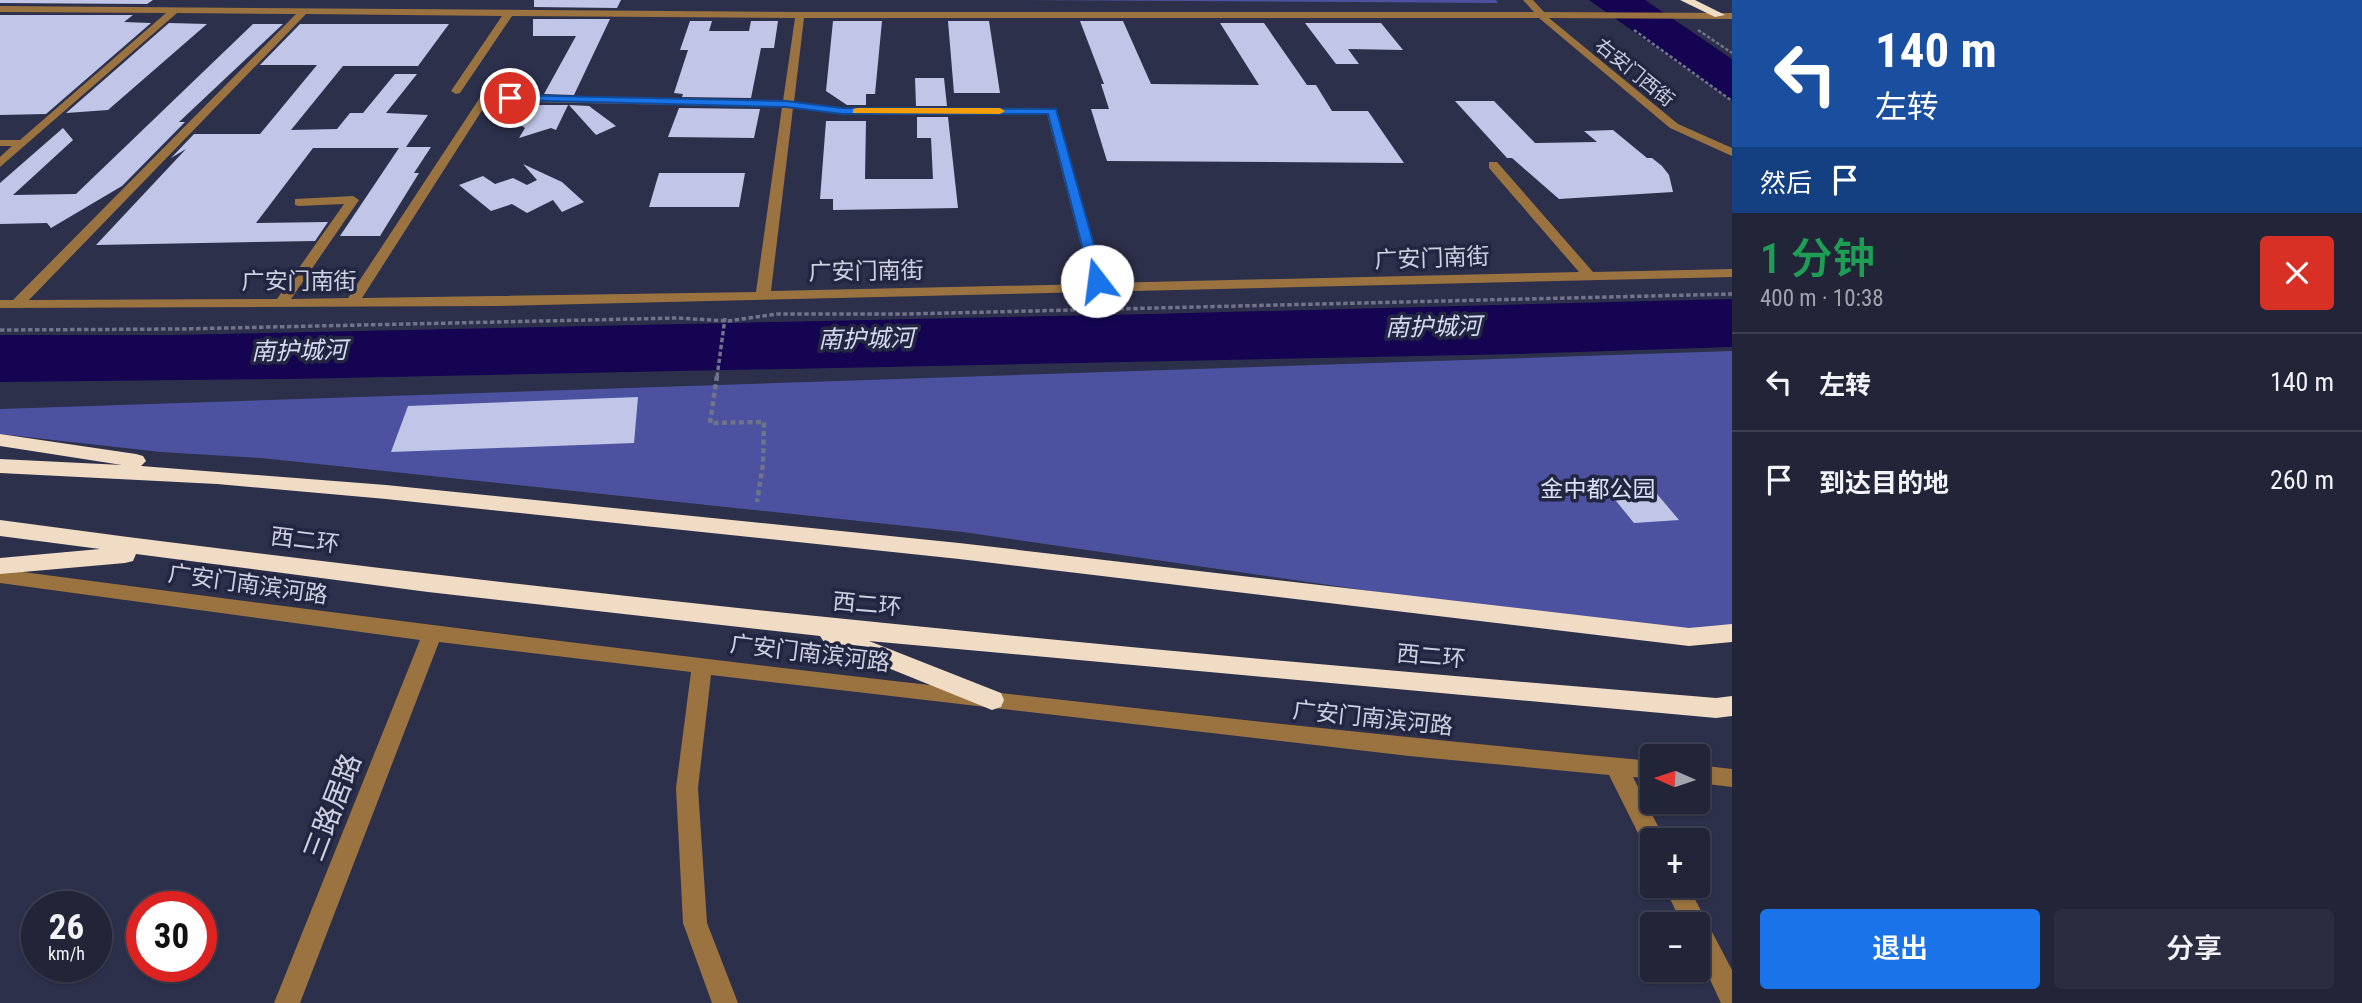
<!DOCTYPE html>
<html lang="zh">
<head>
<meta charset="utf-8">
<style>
  :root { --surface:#222438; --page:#2a2c40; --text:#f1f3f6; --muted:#a2a4ae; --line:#3f4153; --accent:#1a73e8 }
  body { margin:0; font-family:"Roboto Condensed","Noto Sans SC",sans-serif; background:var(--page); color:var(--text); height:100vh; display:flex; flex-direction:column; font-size:26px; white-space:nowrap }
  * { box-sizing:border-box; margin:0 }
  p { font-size:23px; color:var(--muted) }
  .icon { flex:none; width:38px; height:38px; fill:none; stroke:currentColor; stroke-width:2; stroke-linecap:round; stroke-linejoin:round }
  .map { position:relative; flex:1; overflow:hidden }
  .side { display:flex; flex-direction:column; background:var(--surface); width:630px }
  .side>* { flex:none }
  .guide { background:#1a4fa0; color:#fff; overflow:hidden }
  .needle { width:46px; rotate:273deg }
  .buttons { position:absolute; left:1640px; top:744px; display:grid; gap:14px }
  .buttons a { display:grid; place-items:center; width:70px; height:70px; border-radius:7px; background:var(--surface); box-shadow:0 2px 5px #0004,0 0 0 2px var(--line); font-size:35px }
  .speed { position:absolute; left:21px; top:891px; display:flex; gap:14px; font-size:35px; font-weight:700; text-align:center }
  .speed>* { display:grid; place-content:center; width:91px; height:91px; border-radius:50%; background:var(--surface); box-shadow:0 2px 5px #0004,0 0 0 2px var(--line); line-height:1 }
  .speed small { font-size:18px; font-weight:400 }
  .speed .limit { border:10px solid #d22; background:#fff; color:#111 }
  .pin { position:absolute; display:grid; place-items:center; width:60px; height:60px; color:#fff; margin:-30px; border:4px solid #fff; border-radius:50%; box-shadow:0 2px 7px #0007 }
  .me { position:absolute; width:77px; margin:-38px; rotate:345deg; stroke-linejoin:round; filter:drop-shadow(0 0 5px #0008) }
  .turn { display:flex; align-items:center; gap:24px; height:147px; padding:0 28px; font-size:32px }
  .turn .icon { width:91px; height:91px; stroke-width:2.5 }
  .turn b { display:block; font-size:49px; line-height:60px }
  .then { display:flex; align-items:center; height:66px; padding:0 28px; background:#0003; gap:14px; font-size:26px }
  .round { display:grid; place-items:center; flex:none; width:74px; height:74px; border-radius:7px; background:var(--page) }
  .overview { display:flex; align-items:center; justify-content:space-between; height:119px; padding:0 28px }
  h1 { font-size:42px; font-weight:600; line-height:52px; color:#1e9e55 }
  .primary-button { display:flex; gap:14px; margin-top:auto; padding:14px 28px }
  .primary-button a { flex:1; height:80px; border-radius:7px; background:var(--accent); color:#fff; font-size:28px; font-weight:600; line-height:80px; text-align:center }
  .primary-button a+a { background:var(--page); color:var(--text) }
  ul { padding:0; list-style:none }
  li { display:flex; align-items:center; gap:21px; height:98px; padding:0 28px; border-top:2px solid var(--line) }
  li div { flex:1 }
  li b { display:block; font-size:26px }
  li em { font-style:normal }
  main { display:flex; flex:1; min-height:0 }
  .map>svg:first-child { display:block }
  .green { fill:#4d52a0 }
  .water { fill:#140452 }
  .building { fill:#c1c6e8 }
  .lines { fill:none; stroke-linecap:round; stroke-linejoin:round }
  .path-far2 { stroke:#70738a; stroke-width:2.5; stroke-dasharray:3.5 2; stroke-linecap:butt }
  .path-far1 { stroke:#70738a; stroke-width:3.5; stroke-dasharray:4.5 2.5; stroke-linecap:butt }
  .path { stroke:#70738a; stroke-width:4.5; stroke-dasharray:5 3.5; stroke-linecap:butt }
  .minor { fill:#9a7340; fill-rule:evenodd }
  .highway { fill:#f0dcc5; fill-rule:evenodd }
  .route { fill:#1a73e8; stroke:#114b97; stroke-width:2 }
  .slow { fill:#f59e0b }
  .labels { text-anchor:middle; stroke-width:7; stroke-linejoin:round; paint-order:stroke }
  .far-street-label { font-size:19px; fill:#ced1e2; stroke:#232640 }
  .street-label { font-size:23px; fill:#ced1e2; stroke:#232640 }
  .park-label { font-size:23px; fill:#dde1f8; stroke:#232640 }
  .water-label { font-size:24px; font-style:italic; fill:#d7dbf2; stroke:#232640 }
  .near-street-label { font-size:28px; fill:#ced1e2; stroke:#232640 }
</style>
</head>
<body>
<main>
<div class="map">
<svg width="1732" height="1003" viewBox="0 0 1732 1003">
  <rect width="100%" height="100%" fill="#2d304b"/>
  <!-- green -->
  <path class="green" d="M1017 0H1496L1498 3Z
    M1732 351V633L1689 637 963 532 261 458 161 452 0 434V409Z"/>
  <!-- water -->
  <path class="water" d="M1589 0H1645L1732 59V101Z
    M1732 299V347L1519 354 290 379 0 382V335H170L1150 314Z"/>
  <!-- building -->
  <path class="building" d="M0 0H153L147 4 0 3Z
    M534 0H621L617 8 534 7Z
    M0 15H133L124 22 151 23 46 114 0 115Z
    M533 19H610L574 95 544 94 576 36H533Z
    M690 21H712L709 31H749L751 21H778L774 48H761L751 98 682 97 683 94 674 93 688 50H680Z
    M833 21H882L875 94H866V105H847L826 91Z
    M948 21H989L1000 93H954Z
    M1080 21H1123L1151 84 1259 85 1220 23H1264L1307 85H1316L1332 111H1368L1404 163 1107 161 1091 109H1109L1101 84H1104Z
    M169 23 207 24 108 110 66 113Z
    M1305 23H1381L1403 50 1348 49 1359 64H1336Z
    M253 24H283L179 122H185L122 186 51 228 47 223 0 224V183L63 128 73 140 13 195 76 194Z
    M300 24H449L418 66H343L291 130 337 129 350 113H363L395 74H417L386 113 428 115 406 147H431L414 173H419L380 236H340L399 148H313L256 223 328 222 315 241 96 245 186 149 171 158 194 134H260L317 65H260Z
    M915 78H944L947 106H916Z
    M1455 101H1494L1535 143 1597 142 1584 131 1613 130 1647 158H1652L1662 166 1669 175 1673 192 1559 199 1512 158H1507Z
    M524 105 534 112 538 105H568L556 130 551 128 519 138 525 128 502 112Z
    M569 105 589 106 616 126 596 135Z
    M679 108 760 109 754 138 668 137Z
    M917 117H948L958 208 833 210V199H820L826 121H866L865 179H933L931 138H917Z
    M523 164 562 182 584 202 562 212 553 200 527 213 512 204 491 211 459 185 483 176 495 184 513 178 527 185 537 180Z
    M659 173H745L739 207H649Z
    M638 397 634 443 391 452 408 406Z
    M1657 494 1679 520 1634 523 1612 496Z"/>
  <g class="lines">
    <!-- path-far2 -->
    <path class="path-far2" d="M1634 30 1732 101
      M1698 30 1732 53"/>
    <!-- path-far1 -->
    <path class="path-far1" d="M0 330 181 329 677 318 728 321 777 314H907L1732 294
      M717 377 725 318"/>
    <!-- path -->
    <path class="path" d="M717 376 710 423 764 422 763 464 757 502"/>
    <!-- minor -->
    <path class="minor" d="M1523 0H1533L1544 12 1732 13V19L1549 18 1678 124 1732 148V156L1670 128 1539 18H804L794 102 842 108 1056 109 1105 283 1579 272 1489 168V162H1497L1593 272 1732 269V277L494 306 0 308V300H13L296 14 177 13 0 167V157L12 146H0V140H20L166 13 0 12V6L800 12H1534ZM306 14 502 16 451 91 456 94 460 93 512 16 795 18 783 101 481 96 348 298 291 299 359 200 353 196 295 199V205L299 206 344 204 277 299 29 300ZM488 101 782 107 756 292 362 298ZM793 108 842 114H1047L1091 284 771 291Z
      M0 569C550 642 1100 709 1652 761V779L1633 777 1665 840H1652V850L1645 847 1609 775 1409 756 711 675 698 788 707 923 738 1003H712L683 923 676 788 691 672 439 642 300 1003H274L420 640 0 583Z
      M1698 765 1732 769V787L1698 783Z
      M1664 886H1688L1732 970V1003H1721L1698 954V924H1682Z"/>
    <!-- highway -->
    <path class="highway" d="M1680 0H1695L1725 15 1715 17Z
      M0 434 136 454 143 456 146 461 141 466 386 485 959 543 1689 628 1732 624V642L1689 646 959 559 386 499 217 484 0 473V459L122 465 0 446Z
      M0 520C570 597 1143 651 1716 698L1732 696V716L1716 718 869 641 1001 693 1004 700 1001 707 992 710 824 642 820 636 428 592 136 554 133 561 125 563 0 574V558L100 549 0 536Z"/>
  </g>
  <!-- route -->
  <path class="route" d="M510 95 786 101 842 108 1056 109 1104 281 1097 284 1091 281 1048 114H842L786 107 506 100V96Z"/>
  <!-- slow -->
  <path class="slow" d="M857 108H1000L1005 111 1000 114 853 113V109Z"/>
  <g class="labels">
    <!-- far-street labels -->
    <g class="far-street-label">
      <text transform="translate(1635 72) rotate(39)" y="7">右安门西街</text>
    </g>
    <!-- street labels -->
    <g class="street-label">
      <text transform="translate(1432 258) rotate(-2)" y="8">广安门南街</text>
      <text transform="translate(866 271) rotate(-1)" y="8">广安门南街</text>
      <text x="299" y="289">广安门南街</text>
      <text transform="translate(305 540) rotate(7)" y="8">西二环</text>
      <text transform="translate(248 584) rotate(8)" y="8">广安门南滨河路</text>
      <text transform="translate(867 604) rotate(5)" y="8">西二环</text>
      <text transform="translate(810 653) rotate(7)" y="8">广安门南滨河路</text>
      <text transform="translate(1431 656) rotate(5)" y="8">西二环</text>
      <text transform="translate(1373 718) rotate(6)" y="8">广安门南滨河路</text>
    </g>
    <!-- park labels -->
    <g class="park-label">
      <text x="1598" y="497">金中都公园</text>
    </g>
    <!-- water labels -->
    <g class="water-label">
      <text transform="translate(1433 327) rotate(-1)" y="8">南护城河</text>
      <text transform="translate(866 339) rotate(-1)" y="8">南护城河</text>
      <text transform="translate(299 351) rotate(-1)" y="8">南护城河</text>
    </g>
    <!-- near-street labels -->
    <g class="near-street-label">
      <text transform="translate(332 807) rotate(-69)" y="10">三路居路</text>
    </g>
  </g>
</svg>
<div class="buttons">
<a><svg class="needle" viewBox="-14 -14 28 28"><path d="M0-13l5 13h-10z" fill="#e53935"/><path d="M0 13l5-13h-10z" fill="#a2a4ae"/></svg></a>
<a>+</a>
<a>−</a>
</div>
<div class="speed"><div>26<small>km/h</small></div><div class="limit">30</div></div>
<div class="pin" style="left:510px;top:98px;background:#d93025"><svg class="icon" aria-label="arrive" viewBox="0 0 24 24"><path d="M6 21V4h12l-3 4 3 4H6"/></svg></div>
<svg class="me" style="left:1097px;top:281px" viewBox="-20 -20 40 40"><circle r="19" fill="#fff"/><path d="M0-13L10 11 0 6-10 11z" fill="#1a73e8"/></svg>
</div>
<section class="side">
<div class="guide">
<div class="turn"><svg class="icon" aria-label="left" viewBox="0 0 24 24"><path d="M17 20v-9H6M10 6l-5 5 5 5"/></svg><div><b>140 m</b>左转</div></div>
<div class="then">然后<svg class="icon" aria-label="arrive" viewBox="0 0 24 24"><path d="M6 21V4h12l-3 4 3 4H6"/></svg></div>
</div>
<div class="overview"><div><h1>1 分钟</h1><p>400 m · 10:38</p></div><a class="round" style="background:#d93025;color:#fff"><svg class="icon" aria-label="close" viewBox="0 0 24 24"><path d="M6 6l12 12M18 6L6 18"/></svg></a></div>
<ul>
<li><svg class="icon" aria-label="left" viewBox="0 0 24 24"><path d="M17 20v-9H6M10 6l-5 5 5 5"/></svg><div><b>左转</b></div><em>140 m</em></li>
<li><svg class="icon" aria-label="arrive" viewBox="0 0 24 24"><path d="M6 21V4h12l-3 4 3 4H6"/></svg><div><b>到达目的地</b></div><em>260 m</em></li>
</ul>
<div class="primary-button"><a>退出</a><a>分享</a></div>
</section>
</main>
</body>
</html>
